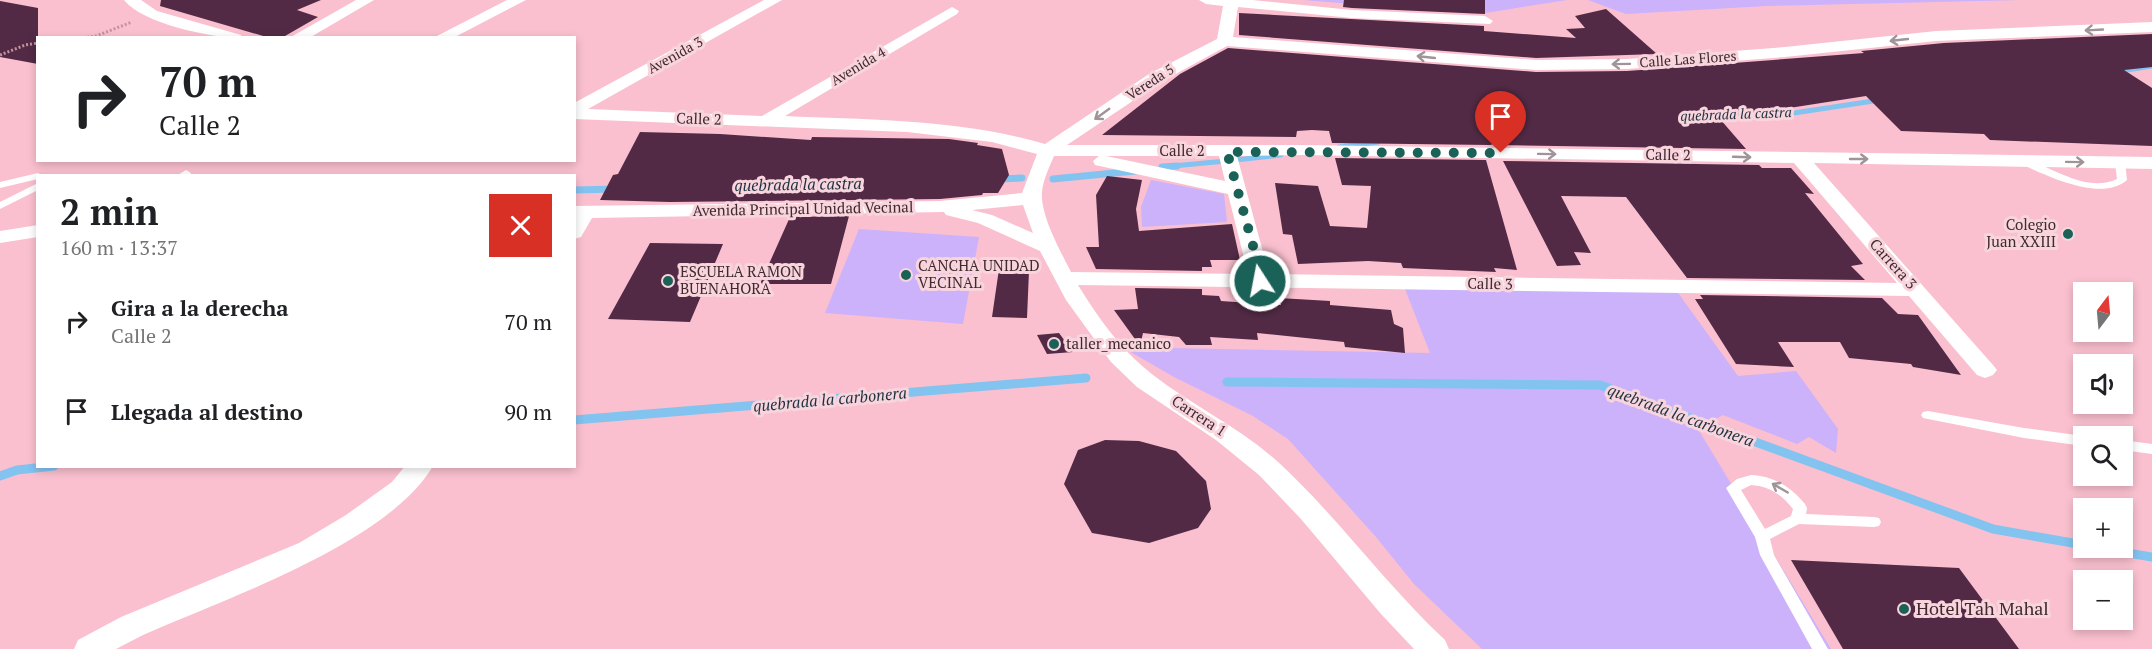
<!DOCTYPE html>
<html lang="es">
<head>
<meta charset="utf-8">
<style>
  :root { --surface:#fff; --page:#f2f2f2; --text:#202124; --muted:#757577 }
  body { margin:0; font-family:"PT Serif",serif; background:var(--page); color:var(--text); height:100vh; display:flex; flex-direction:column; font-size:22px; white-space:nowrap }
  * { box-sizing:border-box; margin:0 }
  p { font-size:20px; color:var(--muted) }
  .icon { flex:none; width:33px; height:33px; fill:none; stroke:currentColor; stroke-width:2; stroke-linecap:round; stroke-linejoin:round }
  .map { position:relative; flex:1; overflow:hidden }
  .panel { position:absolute; left:36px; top:174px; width:540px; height:294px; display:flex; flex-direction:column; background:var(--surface); border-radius:0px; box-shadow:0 3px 9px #0003 }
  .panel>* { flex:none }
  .top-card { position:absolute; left:36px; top:36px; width:540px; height:126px; border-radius:0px; box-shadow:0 3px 9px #0003; background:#fff; color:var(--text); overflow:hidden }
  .needle { width:39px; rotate:16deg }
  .tools { position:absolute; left:2073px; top:282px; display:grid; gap:12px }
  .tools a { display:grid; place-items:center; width:60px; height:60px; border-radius:0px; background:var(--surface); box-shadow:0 3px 9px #0003; font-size:30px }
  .pin { position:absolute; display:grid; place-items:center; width:51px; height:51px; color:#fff; margin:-62px -26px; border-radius:50% 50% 50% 0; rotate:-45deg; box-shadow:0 0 6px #0007 }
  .pin .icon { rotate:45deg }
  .me { position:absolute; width:66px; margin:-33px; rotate:349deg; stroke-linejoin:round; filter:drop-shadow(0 0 4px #0008) }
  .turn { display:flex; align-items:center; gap:21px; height:126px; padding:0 24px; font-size:27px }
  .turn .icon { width:78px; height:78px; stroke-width:2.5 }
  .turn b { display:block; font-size:42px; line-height:51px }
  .round { display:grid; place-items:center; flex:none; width:63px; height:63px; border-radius:0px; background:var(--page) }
  .summary { display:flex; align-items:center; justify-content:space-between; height:102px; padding:0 24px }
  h1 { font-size:36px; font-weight:700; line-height:45px }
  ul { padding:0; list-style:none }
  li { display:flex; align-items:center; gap:18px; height:90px; padding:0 24px }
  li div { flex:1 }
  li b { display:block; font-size:22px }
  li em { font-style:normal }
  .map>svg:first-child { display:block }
  .green { fill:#ccb1fb }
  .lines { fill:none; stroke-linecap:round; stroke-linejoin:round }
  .stream-far2 { stroke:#83c3f0; stroke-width:5 }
  .stream-far1 { stroke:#83c3f0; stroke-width:7 }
  .stream { stroke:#83c3f0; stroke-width:9 }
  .building { fill:#522a45 }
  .path { stroke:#c2939f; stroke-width:3; stroke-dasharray:2 2; stroke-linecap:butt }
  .lane { fill:#fff; fill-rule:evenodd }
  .street { fill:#fff; fill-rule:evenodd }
  .oneway { stroke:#a09498 }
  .route { stroke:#1a6257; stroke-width:10; stroke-dasharray:0 18 }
  .poi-dot { fill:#1a6257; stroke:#f8d4dd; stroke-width:2 }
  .labels { text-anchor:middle; stroke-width:6; stroke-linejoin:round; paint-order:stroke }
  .far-street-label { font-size:14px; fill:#402a30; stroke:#f8d4dd }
  .far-water-label { font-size:14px; font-style:italic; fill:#1c303e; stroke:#f8d4dd }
  .street-label { font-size:15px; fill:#402a30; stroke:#f8d4dd }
  .poi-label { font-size:15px; fill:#402a30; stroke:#f8d4dd; text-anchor:start }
  .water-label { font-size:16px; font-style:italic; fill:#1c303e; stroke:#f8d4dd }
  .near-poi-label { font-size:18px; fill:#402a30; stroke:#f8d4dd; text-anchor:start }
</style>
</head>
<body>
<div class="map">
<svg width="2152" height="649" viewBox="0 0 2152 649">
  <rect width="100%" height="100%" fill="#fac0cf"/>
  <!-- green -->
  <path class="green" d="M1303 0H1567L1479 14Z
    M1588 0H2022L1766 6 1626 14Z
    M1151 180 1224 194 1227 222 1142 227 1141 207Z
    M859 229 979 237 963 324 825 313Z
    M1405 289 1676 290 1738 376 1796 371 1838 429 1836 453 1809 437 1797 444 1723 415 1698 429 1831 649H1482L1414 584 1376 537 1288 439 1253 416 1174 377 1122 347 1430 353Z"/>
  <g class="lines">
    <!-- stream-far2 -->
    <path class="stream-far2" d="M2115 72 2152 66
      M1743 114 1794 113 1880 100
      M1339 147 1378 142
      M1236 160 1281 155
      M1162 167 1226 161"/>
    <!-- stream-far1 -->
    <path class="stream-far1" d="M1162 167 1177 166
      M997 179 1022 178
      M1053 179 1135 171
      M574 190 616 189
      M1071 379 1086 378"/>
    <!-- stream -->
    <path class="stream" d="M1227 382 1600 385 1993 529 2084 545
      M574 420 1086 378
      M0 476 17 470 54 466
      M2098 548 2152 557"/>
  </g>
  <!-- building -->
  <path class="building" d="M161 0H321L297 10 318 17 285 36 270 38 160 6Z
    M1344 0H1485V14L1352 8 1343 7Z
    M0 1 38 8V64L0 57Z
    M1606 9 1657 54 1536 58 1239 35V13L1484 26V31L1576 38 1566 29 1585 28 1575 16Z
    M2152 34V67L2124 70 2152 88V146L1990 140 1984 134 1901 131 1866 96 1720 119 1746 149 1495 145 1494 144 1490 145 1332 143 1329 131 1312 130 1297 131 1296 137 1102 135 1180 74 1228 48 1536 72 1627 71 1864 53 1861 51 1944 43Z
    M640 132 720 134 811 140 812 137 949 139 978 143 977 145 1002 149 1009 175 998 193H983L982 195 940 199 670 202 600 200 613 175 618 174Z
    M1335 158 1486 160 1517 270 1494 268 1496 272 1403 268 1401 263 1368 261 1298 264 1292 235 1283 234 1275 183 1318 186 1330 226 1367 228 1371 186 1342 185Z
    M1503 161 1759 165 1762 168H1791L1814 194 1805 193 1863 264 1851 266 1865 280 1687 278 1626 197 1561 196 1591 253 1574 252 1581 265 1557 266Z
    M1107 176 1142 180 1136 209 1139 231 1232 224 1240 260H1210L1212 267H1202V271L1096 269 1086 247H1099L1096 195Z
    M849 216 831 284H760L790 217Z
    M650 243 723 244 690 322 608 319Z
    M999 269 1029 271 1027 318 992 317Z
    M1135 288 1202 289V295L1219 296 1221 301 1281 305 1279 298 1330 301V305L1391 310 1394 324 1403 328 1405 353 1345 347 1344 342 1257 333 1258 340 1210 337 1212 345H1186L1179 337 1143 333 1140 346 1114 310 1138 309Z
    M1700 295 1882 298 1898 314 1918 315 1961 375 1913 367 1911 364 1849 358 1840 342H1778L1794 367 1736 364 1695 299H1703Z
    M1059 333 1073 352 1047 354 1037 335Z
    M1105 440 1139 441 1176 451 1206 481 1211 509 1198 528 1149 543 1092 533 1064 484 1078 450Z
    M1791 560 1959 568 2019 649H1843Z"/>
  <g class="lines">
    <!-- path -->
    <path class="path" d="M83 38 96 36 132 22
      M0 55 25 45 38 43"/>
    <!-- lane -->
    <path class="lane" d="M2022 158C2051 166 2086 194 2117 179L2115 162 2120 159 2125 162 2127 180C2101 203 2045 175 2019 163V159Z
      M186 170 191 173 190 175 176 176Z
      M38 173 43 176H38V179L0 188V182Z
      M38 183V190L0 209V202Z
      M1928 411 2024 428 2084 436V446L2024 438 1923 418 1921 415 1923 412Z
      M2122 440 2152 444V454L2122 450Z
      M1751 475C1774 476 1791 487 1805 504L1807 508 1806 514 1874 517 1879 518 1881 522 1879 526 1874 527 1799 524 1770 539 1774 555 1828 649H1812L1760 555 1755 537 1726 488 1737 479ZM1751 485C1769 486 1782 495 1793 509L1791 516 1765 529 1741 490Z"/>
    <!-- street -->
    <path class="street" d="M124 0H141L157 11 241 35 242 38C212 38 143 24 124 0Z
      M356 0H374L309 38H289Z
      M507 0H526L453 38H433Z
      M764 0H782L588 109 762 116 952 7 959 11 957 14 785 116C872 120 960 119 1045 144L1149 74 1217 39 1223 6 1206 4 1199 0H1252L1352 10 1485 16 1493 21 1490 24 1352 18 1238 7 1233 37 1536 60 1627 59 1785 47 1936 31 2152 22V32L1936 41 1785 57 1627 69 1536 70 1227 46 1161 82 1067 145H1302L2152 157V169L1814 163 1993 365 1997 370 1993 375 1985 378 1977 375 1909 296 1078 285C1098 318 1122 351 1153 375 1193 406 1239 427 1277 461 1337 516 1385 584 1445 640L1449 649H1414L1381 614 1301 519 1259 475 1216 440 1137 387 1111 362 1066 300 1040 251 978 223 946 215 944 212 592 218 581 237 574 239V206L940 201 1022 193 1037 154 992 142 907 132 574 119V103ZM1302 155 1794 163 1897 283 1269 274 1237 156ZM1054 156H1099L1093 161 1095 165 1228 194 1248 274 1071 272C1061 252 1040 215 1042 192 1043 180 1049 168 1054 156ZM1106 156H1219L1225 181ZM1023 205 1033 233 992 215 972 210Z
      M38 225V237L0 243V231Z
      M405 466H433C387 544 224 599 143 635L116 649H74L78 640 121 617 299 543 346 515 392 482Z"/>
  </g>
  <!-- one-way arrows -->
  <defs><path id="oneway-shaft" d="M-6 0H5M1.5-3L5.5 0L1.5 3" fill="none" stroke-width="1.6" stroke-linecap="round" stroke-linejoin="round" transform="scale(1.5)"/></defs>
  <g class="oneway">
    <use href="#oneway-shaft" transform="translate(2094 30) rotate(177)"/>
    <use href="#oneway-shaft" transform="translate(1899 40) rotate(174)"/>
    <use href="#oneway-shaft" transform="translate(1426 57) rotate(-174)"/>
    <use href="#oneway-shaft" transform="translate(1621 64) rotate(179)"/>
    <use href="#oneway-shaft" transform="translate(1102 114) rotate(144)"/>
    <use href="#oneway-shaft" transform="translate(1547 154) rotate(1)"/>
    <use href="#oneway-shaft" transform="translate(1742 157) rotate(2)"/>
    <use href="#oneway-shaft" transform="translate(1859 159)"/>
    <use href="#oneway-shaft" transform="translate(2075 162) rotate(1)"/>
    <use href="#oneway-shaft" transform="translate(1780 488) rotate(-150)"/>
  </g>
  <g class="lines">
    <!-- route -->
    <path class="route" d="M1260 281 1255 253 1227 152 1501 153"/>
  </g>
  <!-- markers -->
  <g class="poi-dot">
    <circle cx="2068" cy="234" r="6"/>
    <circle cx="906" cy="275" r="6"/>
    <circle cx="668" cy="281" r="6"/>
    <circle cx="1054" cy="344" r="6"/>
    <circle cx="1904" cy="609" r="6"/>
  </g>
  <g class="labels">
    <!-- far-street labels -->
    <g class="far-street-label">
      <text transform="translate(675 55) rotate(-29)" y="5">Avenida 3</text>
      <text transform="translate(1688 59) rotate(-4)" y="5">Calle Las Flores</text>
      <text transform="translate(858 66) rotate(-31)" y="5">Avenida 4</text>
      <text transform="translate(1150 82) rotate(-33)" y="5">Vereda 5</text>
    </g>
    <!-- far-water labels -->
    <g class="far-water-label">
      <text transform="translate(1736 114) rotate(-2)" y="5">quebrada la castra</text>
    </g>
    <!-- street labels -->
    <g class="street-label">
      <text transform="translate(699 119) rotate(2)" y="5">Calle 2</text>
      <text x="1182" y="156">Calle 2</text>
      <text transform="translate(1668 155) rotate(1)" y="5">Calle 2</text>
      <text transform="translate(803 209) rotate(-1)" y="5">Avenida Principal Unidad Vecinal</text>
      <text transform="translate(1893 264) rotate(48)" y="5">Carrera 3</text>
      <text transform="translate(1490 284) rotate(1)" y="5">Calle 3</text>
      <text transform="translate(1199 416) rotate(33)" y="5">Carrera 1</text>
    </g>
    <!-- poi labels -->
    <g class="poi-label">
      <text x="2056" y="230" text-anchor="end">Colegio<tspan x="2056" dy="17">Juan XXIII</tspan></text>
      <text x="918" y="271">CANCHA UNIDAD<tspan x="918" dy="17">VECINAL</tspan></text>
      <text x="680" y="277">ESCUELA RAMON<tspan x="680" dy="17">BUENAHORA</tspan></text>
      <text x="1066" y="349">taller_mecanico</text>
    </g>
    <!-- water labels -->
    <g class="water-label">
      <text transform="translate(798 184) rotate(-1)" y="6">quebrada la castra</text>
      <text transform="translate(830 399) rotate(-5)" y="6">quebrada la carbonera</text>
      <text transform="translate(1681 415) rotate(20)" y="6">quebrada la carbonera</text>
    </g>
    <!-- near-poi labels -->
    <g class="near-poi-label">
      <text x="1916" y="615">Hotel Tah Mahal</text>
    </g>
  </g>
</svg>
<div class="tools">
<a><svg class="needle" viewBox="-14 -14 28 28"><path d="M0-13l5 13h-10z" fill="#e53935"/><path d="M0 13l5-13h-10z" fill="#757577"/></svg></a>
<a><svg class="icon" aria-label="sound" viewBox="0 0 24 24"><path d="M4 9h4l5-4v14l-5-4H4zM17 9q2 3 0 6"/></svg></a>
<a><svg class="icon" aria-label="search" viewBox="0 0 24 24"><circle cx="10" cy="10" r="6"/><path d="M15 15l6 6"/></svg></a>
<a>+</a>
<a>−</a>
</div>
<div class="pin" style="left:1501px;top:153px;background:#d93025"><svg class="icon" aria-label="arrive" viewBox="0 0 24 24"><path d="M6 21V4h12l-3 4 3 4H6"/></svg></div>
<svg class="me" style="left:1260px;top:281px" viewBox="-20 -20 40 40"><circle r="17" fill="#1a6257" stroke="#fff" stroke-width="3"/><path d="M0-11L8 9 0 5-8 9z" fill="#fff"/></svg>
<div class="top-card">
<div class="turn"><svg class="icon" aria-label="right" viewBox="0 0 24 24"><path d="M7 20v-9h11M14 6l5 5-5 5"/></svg><div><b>70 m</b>Calle 2</div></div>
</div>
<section class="panel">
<div class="summary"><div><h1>2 min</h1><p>160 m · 13:37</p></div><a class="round" style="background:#d93025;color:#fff"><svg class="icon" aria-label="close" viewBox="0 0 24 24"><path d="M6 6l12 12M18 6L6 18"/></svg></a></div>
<ul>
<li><svg class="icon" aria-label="right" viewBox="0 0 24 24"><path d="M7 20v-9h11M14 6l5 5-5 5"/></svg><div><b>Gira a la derecha</b><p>Calle 2</p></div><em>70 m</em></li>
<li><svg class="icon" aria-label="arrive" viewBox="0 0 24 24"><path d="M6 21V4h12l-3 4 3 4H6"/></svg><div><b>Llegada al destino</b></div><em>90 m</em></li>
</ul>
</section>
</div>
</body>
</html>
